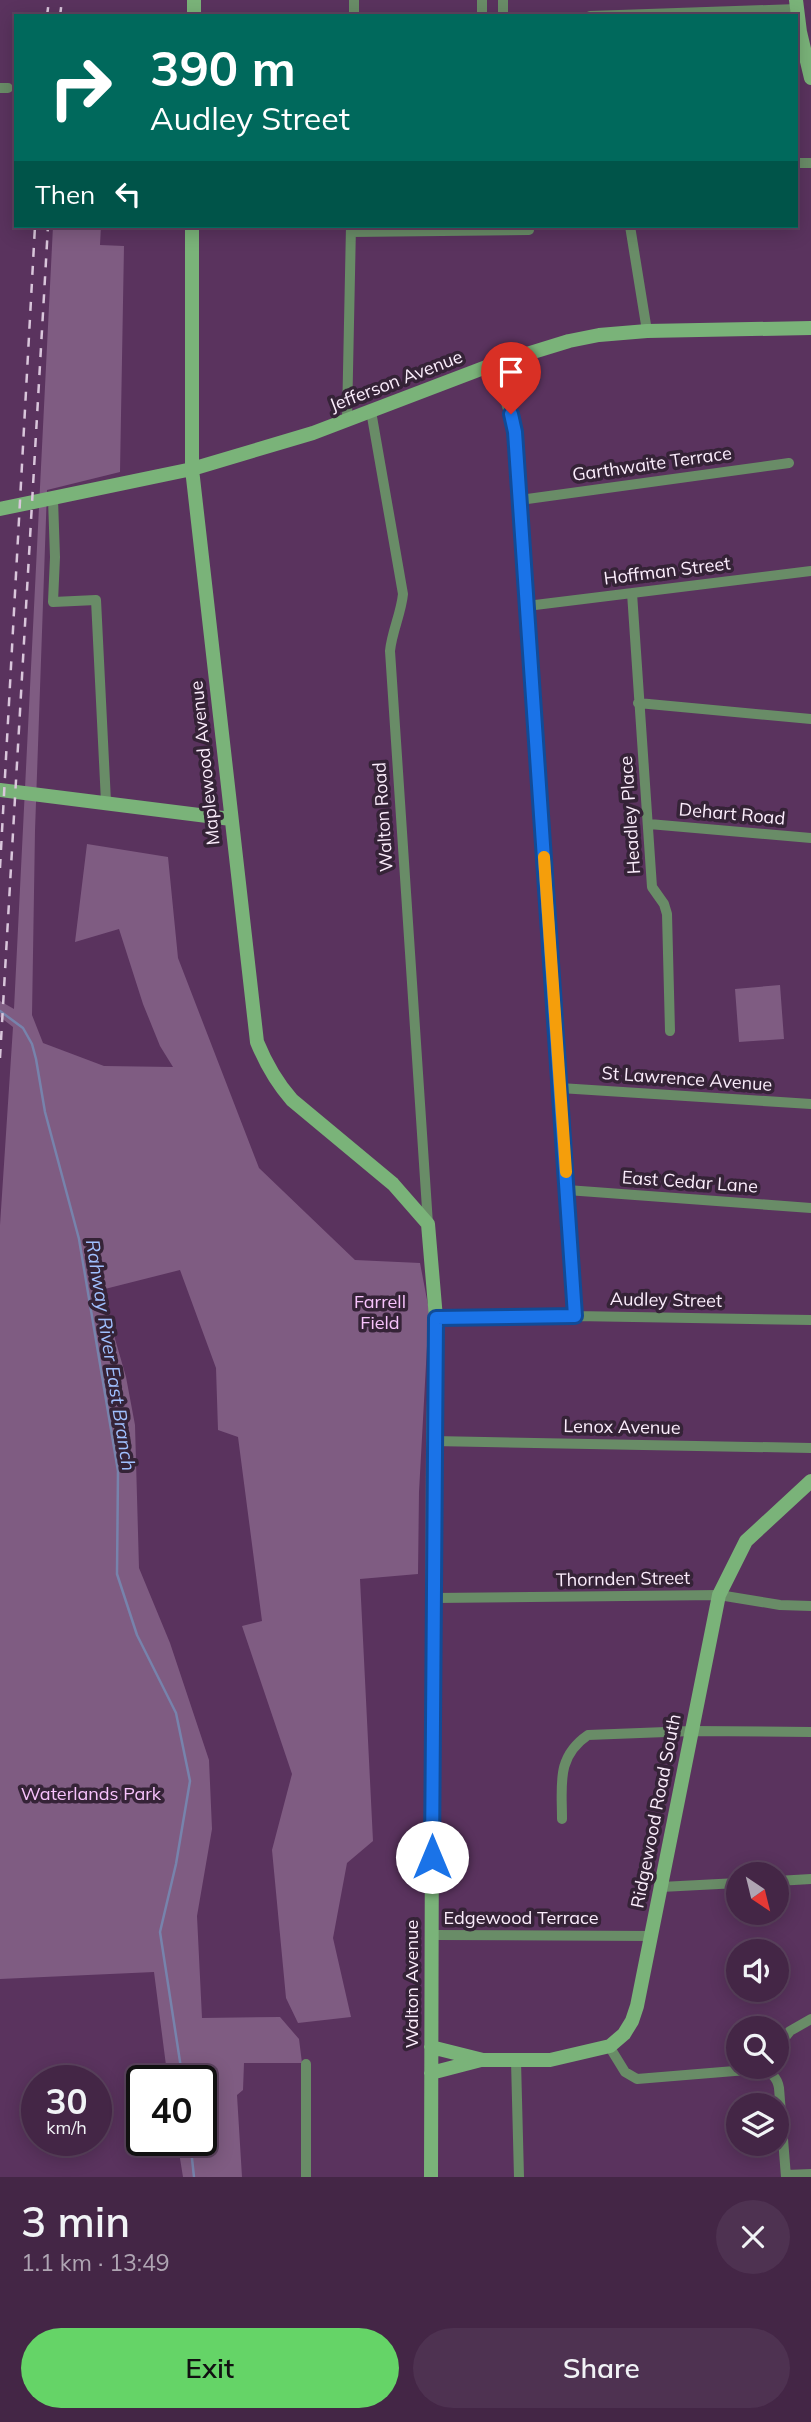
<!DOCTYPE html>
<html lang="en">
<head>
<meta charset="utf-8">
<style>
  :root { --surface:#442646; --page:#4e3251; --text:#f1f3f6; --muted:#afa5b3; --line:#5c435f; --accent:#65d467 }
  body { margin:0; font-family:Mulish,sans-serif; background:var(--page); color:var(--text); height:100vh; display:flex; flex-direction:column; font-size:26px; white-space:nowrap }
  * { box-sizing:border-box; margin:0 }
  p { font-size:23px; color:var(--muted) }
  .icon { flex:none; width:38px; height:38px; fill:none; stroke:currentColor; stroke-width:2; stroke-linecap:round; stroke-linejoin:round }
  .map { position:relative; height:2177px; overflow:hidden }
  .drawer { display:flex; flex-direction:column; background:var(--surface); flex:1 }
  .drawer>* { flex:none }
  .banner { position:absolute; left:14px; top:14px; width:784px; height:214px; border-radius:0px; box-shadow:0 4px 18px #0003,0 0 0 2px var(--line); background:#00695c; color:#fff; overflow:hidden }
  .needle { width:46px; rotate:145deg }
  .fabs { position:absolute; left:726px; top:1862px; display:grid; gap:14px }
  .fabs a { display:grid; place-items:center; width:63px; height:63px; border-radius:50%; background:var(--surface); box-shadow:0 4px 18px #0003,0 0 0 2px var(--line); font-size:35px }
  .speed { position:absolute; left:21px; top:2065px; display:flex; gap:14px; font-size:35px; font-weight:700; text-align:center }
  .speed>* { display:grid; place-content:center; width:91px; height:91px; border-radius:50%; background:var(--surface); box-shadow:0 4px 18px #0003,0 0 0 2px var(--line); line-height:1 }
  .speed small { font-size:18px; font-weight:400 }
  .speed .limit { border:4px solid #111; border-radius:10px; background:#fff; color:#111 }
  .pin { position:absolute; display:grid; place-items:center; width:60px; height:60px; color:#fff; margin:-72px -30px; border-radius:50% 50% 50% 0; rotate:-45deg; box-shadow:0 0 7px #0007 }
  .pin .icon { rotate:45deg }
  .me { position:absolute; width:77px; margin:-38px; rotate:0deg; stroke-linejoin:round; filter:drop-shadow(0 0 5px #0008) }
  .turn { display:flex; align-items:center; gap:24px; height:147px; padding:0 21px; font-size:32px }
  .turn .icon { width:91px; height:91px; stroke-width:2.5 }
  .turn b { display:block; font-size:49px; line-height:60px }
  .then { display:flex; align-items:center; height:66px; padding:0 21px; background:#0003; gap:14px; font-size:26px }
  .round { display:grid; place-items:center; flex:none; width:74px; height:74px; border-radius:37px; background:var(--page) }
  .summary { display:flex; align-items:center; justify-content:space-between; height:119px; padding:0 21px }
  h1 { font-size:42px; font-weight:600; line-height:52px }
  .cta { display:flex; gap:14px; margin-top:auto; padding:14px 21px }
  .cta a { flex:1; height:80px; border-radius:42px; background:var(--accent); color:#111; font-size:28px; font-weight:600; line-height:80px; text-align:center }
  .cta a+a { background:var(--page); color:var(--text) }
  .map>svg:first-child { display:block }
  .green { fill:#7f5c82 }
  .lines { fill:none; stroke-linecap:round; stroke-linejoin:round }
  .stream { stroke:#7783ac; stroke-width:2.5 }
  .street { stroke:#698c67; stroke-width:10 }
  .secondary { stroke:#7ab379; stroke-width:14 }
  .rail { stroke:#d9c6db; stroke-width:2.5; stroke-dasharray:9 9; stroke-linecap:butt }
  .route-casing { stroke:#114b97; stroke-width:18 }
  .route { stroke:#1a73e8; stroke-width:12 }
  .slow { stroke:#f59e0b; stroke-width:12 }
  .labels { text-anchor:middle; stroke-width:7; stroke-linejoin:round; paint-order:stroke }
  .street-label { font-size:18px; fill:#fbedfc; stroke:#352337 }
  .park-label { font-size:18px; fill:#f8c3fc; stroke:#352337 }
  .water-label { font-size:19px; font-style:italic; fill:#a0c0ff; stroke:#352337 }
</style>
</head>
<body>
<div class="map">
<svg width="811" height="2177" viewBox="0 0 811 2177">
  <rect width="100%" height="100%" fill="#5a335e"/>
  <!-- green -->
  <path class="green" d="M53 226H101L100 245 124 246 120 472 47 490 35 831 32 1015 43 1043 104 1066 173 1067 160 1046 143 1004 119 929 75 942 87 844 168 857 178 958 259 1168 355 1260 420 1263 429 1310 419 1492 418 1574 360 1579 373 1841 347 1863 333 1938 351 2017 298 2023 286 1998 272 1850 292 1774 242 1626 262 1621 238 1437 218 1430 216 1368 180 1270 93 1292 107 1311 126 1377 135 1425 139 1568 170 1643 209 1760 212 1829 197 1916 202 2018 280 2017 299 2039 302 2063H244L243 2090 237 2095 242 2177H183L177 2140H201V2081H168L154 1972 0 1979V1225L13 1027 0 1017V1001L14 1009Z
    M780 985 784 1039 739 1042 735 989Z"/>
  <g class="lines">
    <!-- stream -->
    <path class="stream" d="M0 1011 23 1028 32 1044 36 1059 45 1112 79 1239 118 1471 117 1574 137 1635 176 1713 190 1781 176 1864 160 1932 183 2081
      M190 2140 194 2177"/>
    <!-- street -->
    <path class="street" d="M482 0V16
      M503 0V16
      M354 16V0
      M590 16 797 9
      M0 88H8
      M796 163H811
      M630 226 647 331
      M351 232 529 230
      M494 364 515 432 575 1316
      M371 411 403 594C401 614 392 631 390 651L428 1224
      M347 420 351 226
      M53 499 55 557 53 602 96 600 106 802
      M520 500 789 463
      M632 593 652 887 664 904 667 914 670 1031
      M527 606 811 571
      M638 703 811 719
      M649 824 811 838
      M560 1088 811 1104
      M567 1190 811 1208
      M436 1318 575 1316 811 1320
      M433 1441 811 1448
      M434 1598 719 1595 780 1605 811 1606
      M562 1819C562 1784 556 1757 588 1735L692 1731 811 1732
      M777 1881 811 1879
      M661 1887 738 1883
      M432 1935 651 1936
      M609 2046 625 2072 637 2079 759 2069C770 2071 777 2076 779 2088L786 2177
      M777 2047 790 2031 811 2019
      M516 2061 519 2177
      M786 2175 811 2174
      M306 2177V2064"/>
    <!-- secondary -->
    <path class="secondary" d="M796 0 800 32 811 78
      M194 16V0
      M192 226V469L257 1042C266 1064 276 1082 292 1100L393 1184 428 1224 436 1318 433 1441 431 2177
      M0 509 192 469 313 433 494 364 569 341 599 335 647 331 811 328
      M0 790 231 819
      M431 2047 483 2060H550L610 2046 624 2034 632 2021 637 2006 719 1595 746 1541 811 1481
      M431 2073 481 2060"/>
    <!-- rail -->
    <path class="rail" d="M47 16 49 0
      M60 16 62 0
      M0 868 35 226
      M0 1058 48 226"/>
  </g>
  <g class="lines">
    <defs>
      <path id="route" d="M432 1857 436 1318 575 1316 515 432 511 414"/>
    </defs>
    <!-- route casing -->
    <use href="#route" class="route-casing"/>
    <!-- route -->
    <use href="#route" class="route"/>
    <!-- slow -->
    <path class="slow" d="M544 857 566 1172"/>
  </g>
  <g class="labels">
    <!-- street labels -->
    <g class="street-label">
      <text transform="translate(396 381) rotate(-21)" y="6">Jefferson Avenue</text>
      <text transform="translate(652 464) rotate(-8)" y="6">Garthwaite Terrace</text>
      <text transform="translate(667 571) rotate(-7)" y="6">Hoffman Street</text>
      <text transform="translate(205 763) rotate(-96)" y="6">Maplewood Avenue</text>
      <text transform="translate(732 814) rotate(5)" y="6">Dehart Road</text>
      <text transform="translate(630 815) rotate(-94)" y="6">Headley Place</text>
      <text transform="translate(383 817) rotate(-94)" y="6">Walton Road</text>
      <text transform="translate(687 1079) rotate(4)" y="6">St Lawrence Avenue</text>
      <text transform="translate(690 1182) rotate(4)" y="6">East Cedar Lane</text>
      <text transform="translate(666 1300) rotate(1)" y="6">Audley Street</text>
      <text transform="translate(622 1427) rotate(1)" y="6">Lenox Avenue</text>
      <text transform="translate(623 1579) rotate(-1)" y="6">Thornden Street</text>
      <text transform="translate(656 1811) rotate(-79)" y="6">Ridgewood Road South</text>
      <text x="521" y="1924">Edgewood Terrace</text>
      <text transform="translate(412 1984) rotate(-90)" y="6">Walton Avenue</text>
    </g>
    <!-- park labels -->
    <g class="park-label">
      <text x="380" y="1308">Farrell<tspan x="380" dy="21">Field</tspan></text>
      <text x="91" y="1800">Waterlands Park</text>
    </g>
    <!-- water labels -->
    <g class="water-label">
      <text transform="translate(111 1355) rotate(81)" y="7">Rahway River East Branch</text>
    </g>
  </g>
</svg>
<div class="fabs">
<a><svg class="needle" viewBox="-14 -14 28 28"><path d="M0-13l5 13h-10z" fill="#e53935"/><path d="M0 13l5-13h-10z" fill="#afa5b3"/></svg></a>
<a><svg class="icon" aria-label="sound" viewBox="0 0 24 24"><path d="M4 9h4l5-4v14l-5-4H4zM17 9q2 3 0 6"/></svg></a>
<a><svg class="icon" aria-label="search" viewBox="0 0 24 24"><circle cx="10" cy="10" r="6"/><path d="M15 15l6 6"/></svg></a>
<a><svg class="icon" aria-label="layers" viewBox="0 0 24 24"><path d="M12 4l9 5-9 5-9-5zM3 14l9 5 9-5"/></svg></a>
</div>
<div class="speed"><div>30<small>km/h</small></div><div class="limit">40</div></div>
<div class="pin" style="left:511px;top:414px;background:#d93025"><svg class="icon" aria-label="arrive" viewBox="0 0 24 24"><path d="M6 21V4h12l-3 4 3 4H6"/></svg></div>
<svg class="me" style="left:432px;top:1857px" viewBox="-20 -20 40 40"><circle r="19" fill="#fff"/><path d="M0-13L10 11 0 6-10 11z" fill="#1a73e8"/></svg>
<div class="banner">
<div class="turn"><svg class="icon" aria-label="right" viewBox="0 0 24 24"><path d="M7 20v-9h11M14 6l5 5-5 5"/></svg><div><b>390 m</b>Audley Street</div></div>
<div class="then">Then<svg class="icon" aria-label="left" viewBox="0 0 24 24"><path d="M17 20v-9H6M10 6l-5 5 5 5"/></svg></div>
</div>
</div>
<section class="drawer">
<div class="summary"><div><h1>3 min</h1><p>1.1 km · 13:49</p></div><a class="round"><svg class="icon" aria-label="close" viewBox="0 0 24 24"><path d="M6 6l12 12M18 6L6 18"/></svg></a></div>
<div class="cta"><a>Exit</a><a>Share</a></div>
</section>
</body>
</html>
